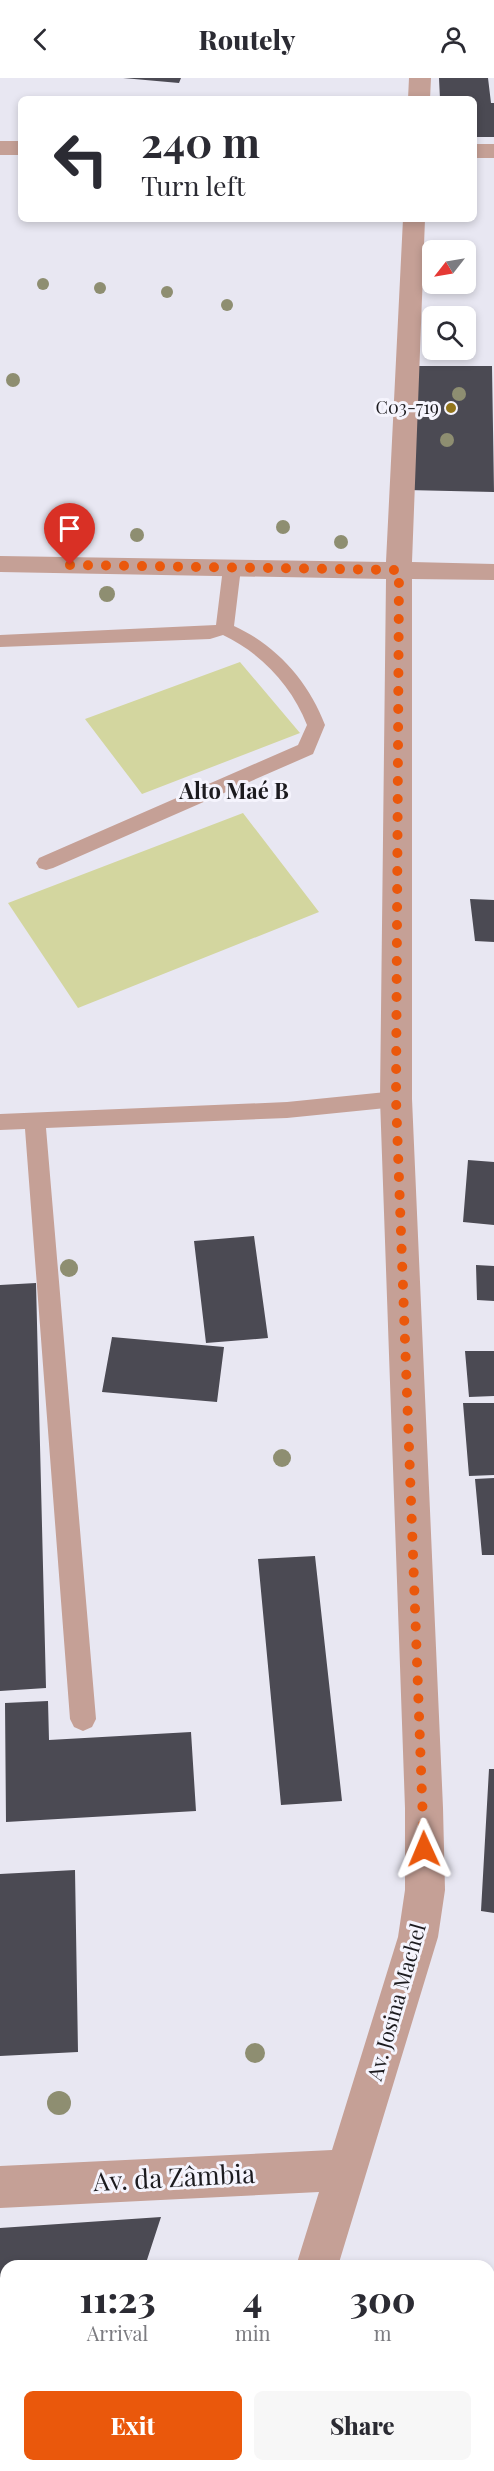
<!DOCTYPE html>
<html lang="en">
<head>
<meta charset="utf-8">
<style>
  :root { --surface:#fff; --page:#f7f7f7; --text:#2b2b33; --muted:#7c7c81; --accent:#ea580c }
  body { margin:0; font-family:"Playfair Display",serif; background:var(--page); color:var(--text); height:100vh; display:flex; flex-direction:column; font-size:22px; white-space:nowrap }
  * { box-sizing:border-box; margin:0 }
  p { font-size:20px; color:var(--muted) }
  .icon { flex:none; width:33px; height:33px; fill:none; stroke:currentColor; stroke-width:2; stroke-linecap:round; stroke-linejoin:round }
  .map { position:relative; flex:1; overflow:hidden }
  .panel { position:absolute; left:0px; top:2182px; width:495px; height:212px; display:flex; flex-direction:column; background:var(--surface); border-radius:18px 18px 0 0; box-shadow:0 3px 9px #0003 }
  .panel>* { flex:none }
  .hud { position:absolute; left:18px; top:18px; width:459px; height:126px; border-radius:9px; box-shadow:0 3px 9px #0003; background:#fff; color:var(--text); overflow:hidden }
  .needle { width:39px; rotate:239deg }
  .buttons { position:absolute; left:422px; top:162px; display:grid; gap:12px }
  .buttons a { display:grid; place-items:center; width:54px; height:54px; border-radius:9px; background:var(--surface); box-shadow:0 3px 9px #0003; font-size:30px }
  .pin { position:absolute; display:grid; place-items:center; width:51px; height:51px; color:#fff; margin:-62px -26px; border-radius:50% 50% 50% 0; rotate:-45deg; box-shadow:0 0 6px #0007 }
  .pin .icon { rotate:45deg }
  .me { position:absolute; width:66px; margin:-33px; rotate:359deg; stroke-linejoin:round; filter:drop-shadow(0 0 4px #0008) }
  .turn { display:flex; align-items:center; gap:21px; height:126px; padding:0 24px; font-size:27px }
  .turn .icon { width:78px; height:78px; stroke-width:2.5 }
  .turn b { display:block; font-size:42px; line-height:51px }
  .eta { display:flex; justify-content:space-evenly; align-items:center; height:102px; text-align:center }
  .eta b { font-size:36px; font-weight:800; line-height:42px }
  .action { display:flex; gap:12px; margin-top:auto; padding:12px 24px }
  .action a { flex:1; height:69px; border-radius:9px; background:var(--accent); color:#fff; font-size:24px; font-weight:800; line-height:69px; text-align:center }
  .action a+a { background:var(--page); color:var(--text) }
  header { display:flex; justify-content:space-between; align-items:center; height:78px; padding:0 24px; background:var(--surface); font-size:27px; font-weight:800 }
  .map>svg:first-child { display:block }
  .green { fill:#d3d69f }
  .building { fill:#4b4a53 }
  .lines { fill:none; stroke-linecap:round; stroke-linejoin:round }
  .lane { fill:#c5a096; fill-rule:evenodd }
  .street { fill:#c5a096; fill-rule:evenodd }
  .tree { fill:#8e8e71 }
  .route { stroke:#ea580c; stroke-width:10; stroke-dasharray:0 18 }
  .poi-dot { fill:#92751b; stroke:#f5f4fd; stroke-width:2 }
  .labels { text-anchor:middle; stroke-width:6; stroke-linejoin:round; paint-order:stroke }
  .far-poi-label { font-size:18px; fill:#1c1b1f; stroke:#f5f4fd; text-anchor:end }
  .street-label { font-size:21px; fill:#1c1b1f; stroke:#f5f4fd }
  .neighbourhood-label { font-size:22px; font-weight:bold; fill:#1c1b1f; stroke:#f5f4fd }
  .near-street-label { font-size:26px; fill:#1c1b1f; stroke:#f5f4fd }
</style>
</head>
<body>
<header><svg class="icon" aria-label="back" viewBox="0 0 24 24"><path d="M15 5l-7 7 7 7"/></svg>Routely<svg class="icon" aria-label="person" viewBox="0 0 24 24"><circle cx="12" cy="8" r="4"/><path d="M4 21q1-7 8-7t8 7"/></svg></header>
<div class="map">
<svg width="494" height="2393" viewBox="0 0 494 2393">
  <rect width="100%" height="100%" fill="#e8e7f2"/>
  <!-- green -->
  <path class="green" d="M240 584 300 655 142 716 85 641Z
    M243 735 319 834 78 930 8 825Z"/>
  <!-- building -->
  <path class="building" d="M123 0H181L179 5Z
    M439 0H488L491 25H494V59H474V21H440Z
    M411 288H492L494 414 407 412Z
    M470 821 494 822V864L475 863Z
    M468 1082 494 1084V1147L463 1144Z
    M254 1158 268 1260 206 1265 194 1163Z
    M476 1187 494 1188V1223L477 1222Z
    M36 1205 46 1610 0 1613V1207Z
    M112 1259 224 1269 217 1324 102 1314Z
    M465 1273H494V1318L469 1319Z
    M463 1325H494V1397L469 1398Z
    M494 1400V1477H482L475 1401Z
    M315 1478 342 1723 281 1727 258 1481Z
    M48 1623 49 1662 191 1654 196 1733 6 1744 5 1625Z
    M489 1691H494V1835L481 1833Z
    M75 1792 78 1974 0 1978V1796Z
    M161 2139 145 2188H6V2265H0V2150Z
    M6 2292V2388H80L79 2393H0V2308Z
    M489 2379 494 2381V2393H353L354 2388H489Z"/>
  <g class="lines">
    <!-- lane -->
    <path class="lane" d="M232 484 238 486 241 490 234 548C276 567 309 604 325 647L313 676 53 790 46 792 39 790 36 785 39 780 298 667 307 647C292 608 261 575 223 557L210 561 0 569V557L216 547 223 490 226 486Z
      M396 1013 404 1015 407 1021 404 1027 396 1029 287 1040 46 1050 96 1641 92 1649 83 1653 74 1649 70 1641 25 1051 0 1052V1036L287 1024Z"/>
    <!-- street -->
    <path class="street" d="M409 0H431L430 21H408Z
      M0 63H21V77H0Z
      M474 66H494V80H474Z
      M403 141H425L412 484 494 486V502L412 501V1021L443 1730 445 1812 438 1859 338 2188H296L319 2114 0 2130V2088L332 2072 398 1859 405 1812V1730L380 1021 386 501 0 494V478L386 484Z
      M234 2388H278L277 2393H233Z"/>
  </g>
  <!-- trees -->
  <g class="tree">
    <circle cx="43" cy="206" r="6"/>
    <circle cx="100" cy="210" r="6"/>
    <circle cx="167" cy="214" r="6"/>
    <circle cx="227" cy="227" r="6"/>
    <circle cx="13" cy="302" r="7"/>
    <circle cx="459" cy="316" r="7"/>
    <circle cx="447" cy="362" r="7"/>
    <circle cx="283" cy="449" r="7"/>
    <circle cx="137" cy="457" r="7"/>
    <circle cx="341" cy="464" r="7"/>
    <circle cx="107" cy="516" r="8"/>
    <circle cx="69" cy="1190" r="9"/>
    <circle cx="282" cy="1380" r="9"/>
    <circle cx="255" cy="1975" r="10"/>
    <circle cx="59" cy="2025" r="12"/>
  </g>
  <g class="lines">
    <!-- route -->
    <path class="route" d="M70 487 399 492 396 1021 424 1771"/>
  </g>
  <!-- markers -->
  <circle class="poi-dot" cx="451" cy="330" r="6"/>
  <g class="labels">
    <!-- far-poi labels -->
    <g class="far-poi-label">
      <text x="439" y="336">C03-719</text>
    </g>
    <!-- street labels -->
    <g class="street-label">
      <text transform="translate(397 1924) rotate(-74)" y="7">Av. Josina Machel</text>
    </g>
    <!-- neighbourhood labels -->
    <g class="neighbourhood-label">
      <text x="234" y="721">Alto Maé B</text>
    </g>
    <!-- near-street labels -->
    <g class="near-street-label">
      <text transform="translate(174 2100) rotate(-3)" y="9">Av. da Zâmbia</text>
    </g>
  </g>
</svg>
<div class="buttons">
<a><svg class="needle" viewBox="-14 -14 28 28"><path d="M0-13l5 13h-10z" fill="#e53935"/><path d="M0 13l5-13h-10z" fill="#7c7c81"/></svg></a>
<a><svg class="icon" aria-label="search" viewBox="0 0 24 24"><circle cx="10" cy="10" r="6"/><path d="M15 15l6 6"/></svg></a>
</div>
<div class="pin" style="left:70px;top:487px;background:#d93025"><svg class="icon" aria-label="arrive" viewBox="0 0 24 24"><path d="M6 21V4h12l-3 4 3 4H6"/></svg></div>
<svg class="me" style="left:424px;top:1771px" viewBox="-20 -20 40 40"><path d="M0-17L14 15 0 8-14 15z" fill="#ea580c" stroke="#fff" stroke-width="4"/></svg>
<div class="hud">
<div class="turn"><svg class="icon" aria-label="left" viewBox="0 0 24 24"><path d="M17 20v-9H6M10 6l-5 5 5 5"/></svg><div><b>240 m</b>Turn left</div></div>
</div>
<section class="panel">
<div class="eta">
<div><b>11:23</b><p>Arrival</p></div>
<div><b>4</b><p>min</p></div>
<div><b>300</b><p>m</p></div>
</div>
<div class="action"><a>Exit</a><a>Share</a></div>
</section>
</div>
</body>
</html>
